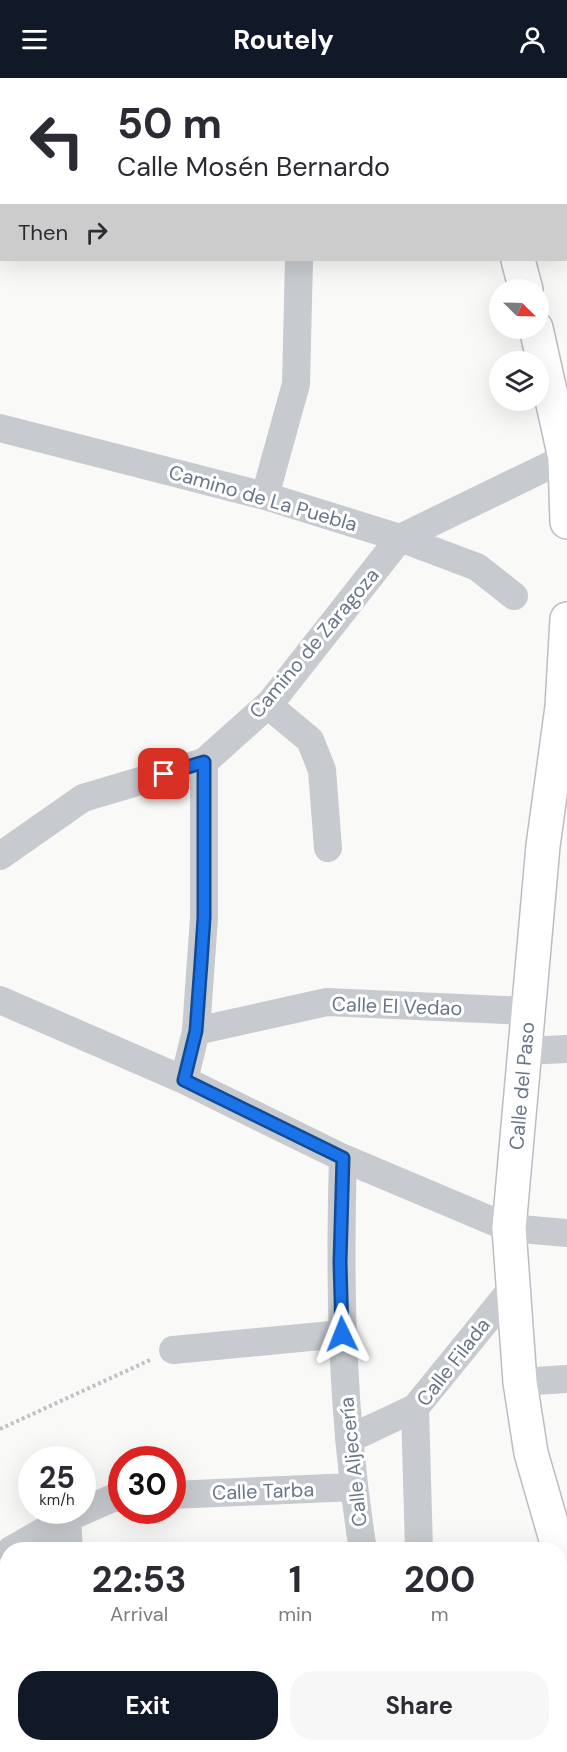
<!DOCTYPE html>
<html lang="en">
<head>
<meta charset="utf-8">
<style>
  :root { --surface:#fff; --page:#f7f7f7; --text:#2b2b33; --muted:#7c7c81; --accent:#111827 }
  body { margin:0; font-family:"DM Sans",sans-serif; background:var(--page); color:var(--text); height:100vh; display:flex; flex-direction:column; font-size:22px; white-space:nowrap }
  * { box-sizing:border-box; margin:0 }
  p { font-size:20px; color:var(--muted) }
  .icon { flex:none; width:33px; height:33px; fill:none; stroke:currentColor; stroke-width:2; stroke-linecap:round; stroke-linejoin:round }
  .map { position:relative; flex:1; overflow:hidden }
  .panel { position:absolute; left:0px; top:1464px; width:567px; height:210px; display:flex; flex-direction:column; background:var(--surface); border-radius:24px 24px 0 0; box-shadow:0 6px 24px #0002 }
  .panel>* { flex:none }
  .top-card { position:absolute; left:0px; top:0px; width:567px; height:183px; box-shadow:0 6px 24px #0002; background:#fff; color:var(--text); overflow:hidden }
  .needle { width:39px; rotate:113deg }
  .fabs { position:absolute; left:489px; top:201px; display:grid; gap:12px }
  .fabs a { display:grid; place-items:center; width:60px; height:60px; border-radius:50%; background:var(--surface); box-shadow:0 6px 24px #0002; font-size:30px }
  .speed { position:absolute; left:18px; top:1368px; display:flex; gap:12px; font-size:30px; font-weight:700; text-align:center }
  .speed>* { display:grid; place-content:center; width:78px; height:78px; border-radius:50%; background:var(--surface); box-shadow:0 6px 24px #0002; line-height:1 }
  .speed small { font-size:15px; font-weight:400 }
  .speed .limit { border:9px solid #d22; background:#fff; color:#111 }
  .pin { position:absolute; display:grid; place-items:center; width:51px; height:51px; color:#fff; margin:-26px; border-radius:12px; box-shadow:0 3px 9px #0006 }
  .me { position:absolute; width:66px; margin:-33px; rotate:358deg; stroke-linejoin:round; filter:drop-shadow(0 0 4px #0008) }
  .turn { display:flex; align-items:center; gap:21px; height:126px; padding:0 18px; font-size:27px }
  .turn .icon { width:78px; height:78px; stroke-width:2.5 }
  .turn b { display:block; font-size:42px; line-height:51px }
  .then { display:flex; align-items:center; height:57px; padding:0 18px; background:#0003; gap:12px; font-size:22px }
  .eta { display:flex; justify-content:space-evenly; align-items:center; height:102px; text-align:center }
  .eta b { font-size:36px; font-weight:700; line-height:42px }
  .button { display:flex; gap:12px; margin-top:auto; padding:12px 18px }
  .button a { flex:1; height:69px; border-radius:24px; background:var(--accent); color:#fff; font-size:24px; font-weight:700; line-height:69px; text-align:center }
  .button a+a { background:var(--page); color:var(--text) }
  header { display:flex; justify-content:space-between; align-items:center; height:78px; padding:0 18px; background:var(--accent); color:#fff; font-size:27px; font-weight:700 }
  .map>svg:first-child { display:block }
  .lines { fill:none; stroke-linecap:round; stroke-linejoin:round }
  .primary-casing { stroke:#babdc2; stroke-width:36 }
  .path { stroke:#bfc1c4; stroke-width:4; stroke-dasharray:3 3; stroke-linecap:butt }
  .minor { stroke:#c7cace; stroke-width:28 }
  .primary { stroke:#fff; stroke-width:33 }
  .route-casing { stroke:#114b97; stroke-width:15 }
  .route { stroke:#1a73e8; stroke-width:10 }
  .labels { text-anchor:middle; stroke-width:6; stroke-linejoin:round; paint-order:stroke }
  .street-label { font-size:20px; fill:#687688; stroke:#fff }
</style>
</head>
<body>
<header><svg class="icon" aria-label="menu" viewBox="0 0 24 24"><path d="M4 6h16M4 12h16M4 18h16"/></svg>Routely<svg class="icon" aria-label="person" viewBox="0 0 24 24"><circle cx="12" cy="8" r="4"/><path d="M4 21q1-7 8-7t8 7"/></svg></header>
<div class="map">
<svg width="567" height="1674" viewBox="0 0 567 1674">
  <rect width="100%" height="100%" fill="#f9f9f7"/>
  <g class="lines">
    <defs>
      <g id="primary">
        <path d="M470 0V2"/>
        <path d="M518 182 526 212"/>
        <path d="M536 250 565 380 567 444"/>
        <path id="s1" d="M559 1472 531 1375 520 1304 509 1150 543 768 562 629 567 541"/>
        <path d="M560 1474 567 1500"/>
      </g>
    </defs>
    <!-- primary casing -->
    <use href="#primary" class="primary-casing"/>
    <!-- path -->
    <path class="path" d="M0 1351 150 1282"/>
    <!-- minor -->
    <path class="minor" d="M0 350 265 418 400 460 477 489 514 518
      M265 418 296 306 299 182
      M268 627 310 662 322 692 328 770
      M0 778 83 720 204 684 271 624 400 460 565 380
      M0 922 184 1002 343 1080 509 1150 567 1155
      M196 953 327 924 529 933
      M525 973 567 971
      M184 1002 196 953 204 840V684
      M343 1080C339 1211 342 1342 363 1472
      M173 1272 342 1256
      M520 1304 567 1301
      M349 1361 415 1330
      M172 1417 353 1409
      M67 1440 69 1472
      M11 1472 67 1440 113 1420H122
      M419 1472 415 1330 511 1212
      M0 1642H8
      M78 1666 79 1674
      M372 1666 393 1674
      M457 1666V1674"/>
    <!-- primary -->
    <use href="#primary" class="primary"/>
  </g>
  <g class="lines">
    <defs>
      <path id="route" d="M164 696 204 684V840L201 885 196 953 184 1002 343 1080 340 1184 342 1256"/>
    </defs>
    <!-- route casing -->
    <use href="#route" class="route-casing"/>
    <!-- route -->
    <use href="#route" class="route"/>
  </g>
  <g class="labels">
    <!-- street labels -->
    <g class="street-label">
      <text transform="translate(263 420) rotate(16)" y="7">Camino de La Puebla</text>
      <text transform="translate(314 565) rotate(-50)" y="7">Camino de Zaragoza</text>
      <text transform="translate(397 928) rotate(2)" y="7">Calle El Vedao</text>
      <text dy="7" stroke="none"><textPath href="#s1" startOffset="470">Calle del Paso</textPath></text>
      <text transform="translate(453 1284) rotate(-52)" y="7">Calle Filada</text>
      <text transform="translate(353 1384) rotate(-96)" y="7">Calle Aljecería</text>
      <text transform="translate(263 1413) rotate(-2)" y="7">Calle Tarba</text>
    </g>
  </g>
</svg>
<div class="fabs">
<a><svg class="needle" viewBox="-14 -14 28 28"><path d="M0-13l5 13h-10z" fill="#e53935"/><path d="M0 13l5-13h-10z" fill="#7c7c81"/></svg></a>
<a><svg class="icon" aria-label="layers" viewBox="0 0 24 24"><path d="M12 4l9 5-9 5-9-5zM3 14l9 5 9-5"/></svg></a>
</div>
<div class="speed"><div>25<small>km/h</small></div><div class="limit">30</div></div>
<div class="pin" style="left:164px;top:696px;background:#d93025"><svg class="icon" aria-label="arrive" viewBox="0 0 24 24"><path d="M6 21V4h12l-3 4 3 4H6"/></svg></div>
<svg class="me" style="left:342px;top:1256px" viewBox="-20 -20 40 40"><path d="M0-17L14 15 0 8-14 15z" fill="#1a73e8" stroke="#fff" stroke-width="4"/></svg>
<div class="top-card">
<div class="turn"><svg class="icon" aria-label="left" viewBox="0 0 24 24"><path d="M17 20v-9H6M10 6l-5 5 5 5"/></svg><div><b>50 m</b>Calle Mosén Bernardo</div></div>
<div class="then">Then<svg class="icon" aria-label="right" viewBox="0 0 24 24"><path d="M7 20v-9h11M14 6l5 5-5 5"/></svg></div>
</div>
<section class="panel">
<div class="eta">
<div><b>22:53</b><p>Arrival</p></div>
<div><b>1</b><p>min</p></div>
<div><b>200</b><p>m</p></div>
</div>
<div class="button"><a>Exit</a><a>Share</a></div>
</section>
</div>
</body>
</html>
